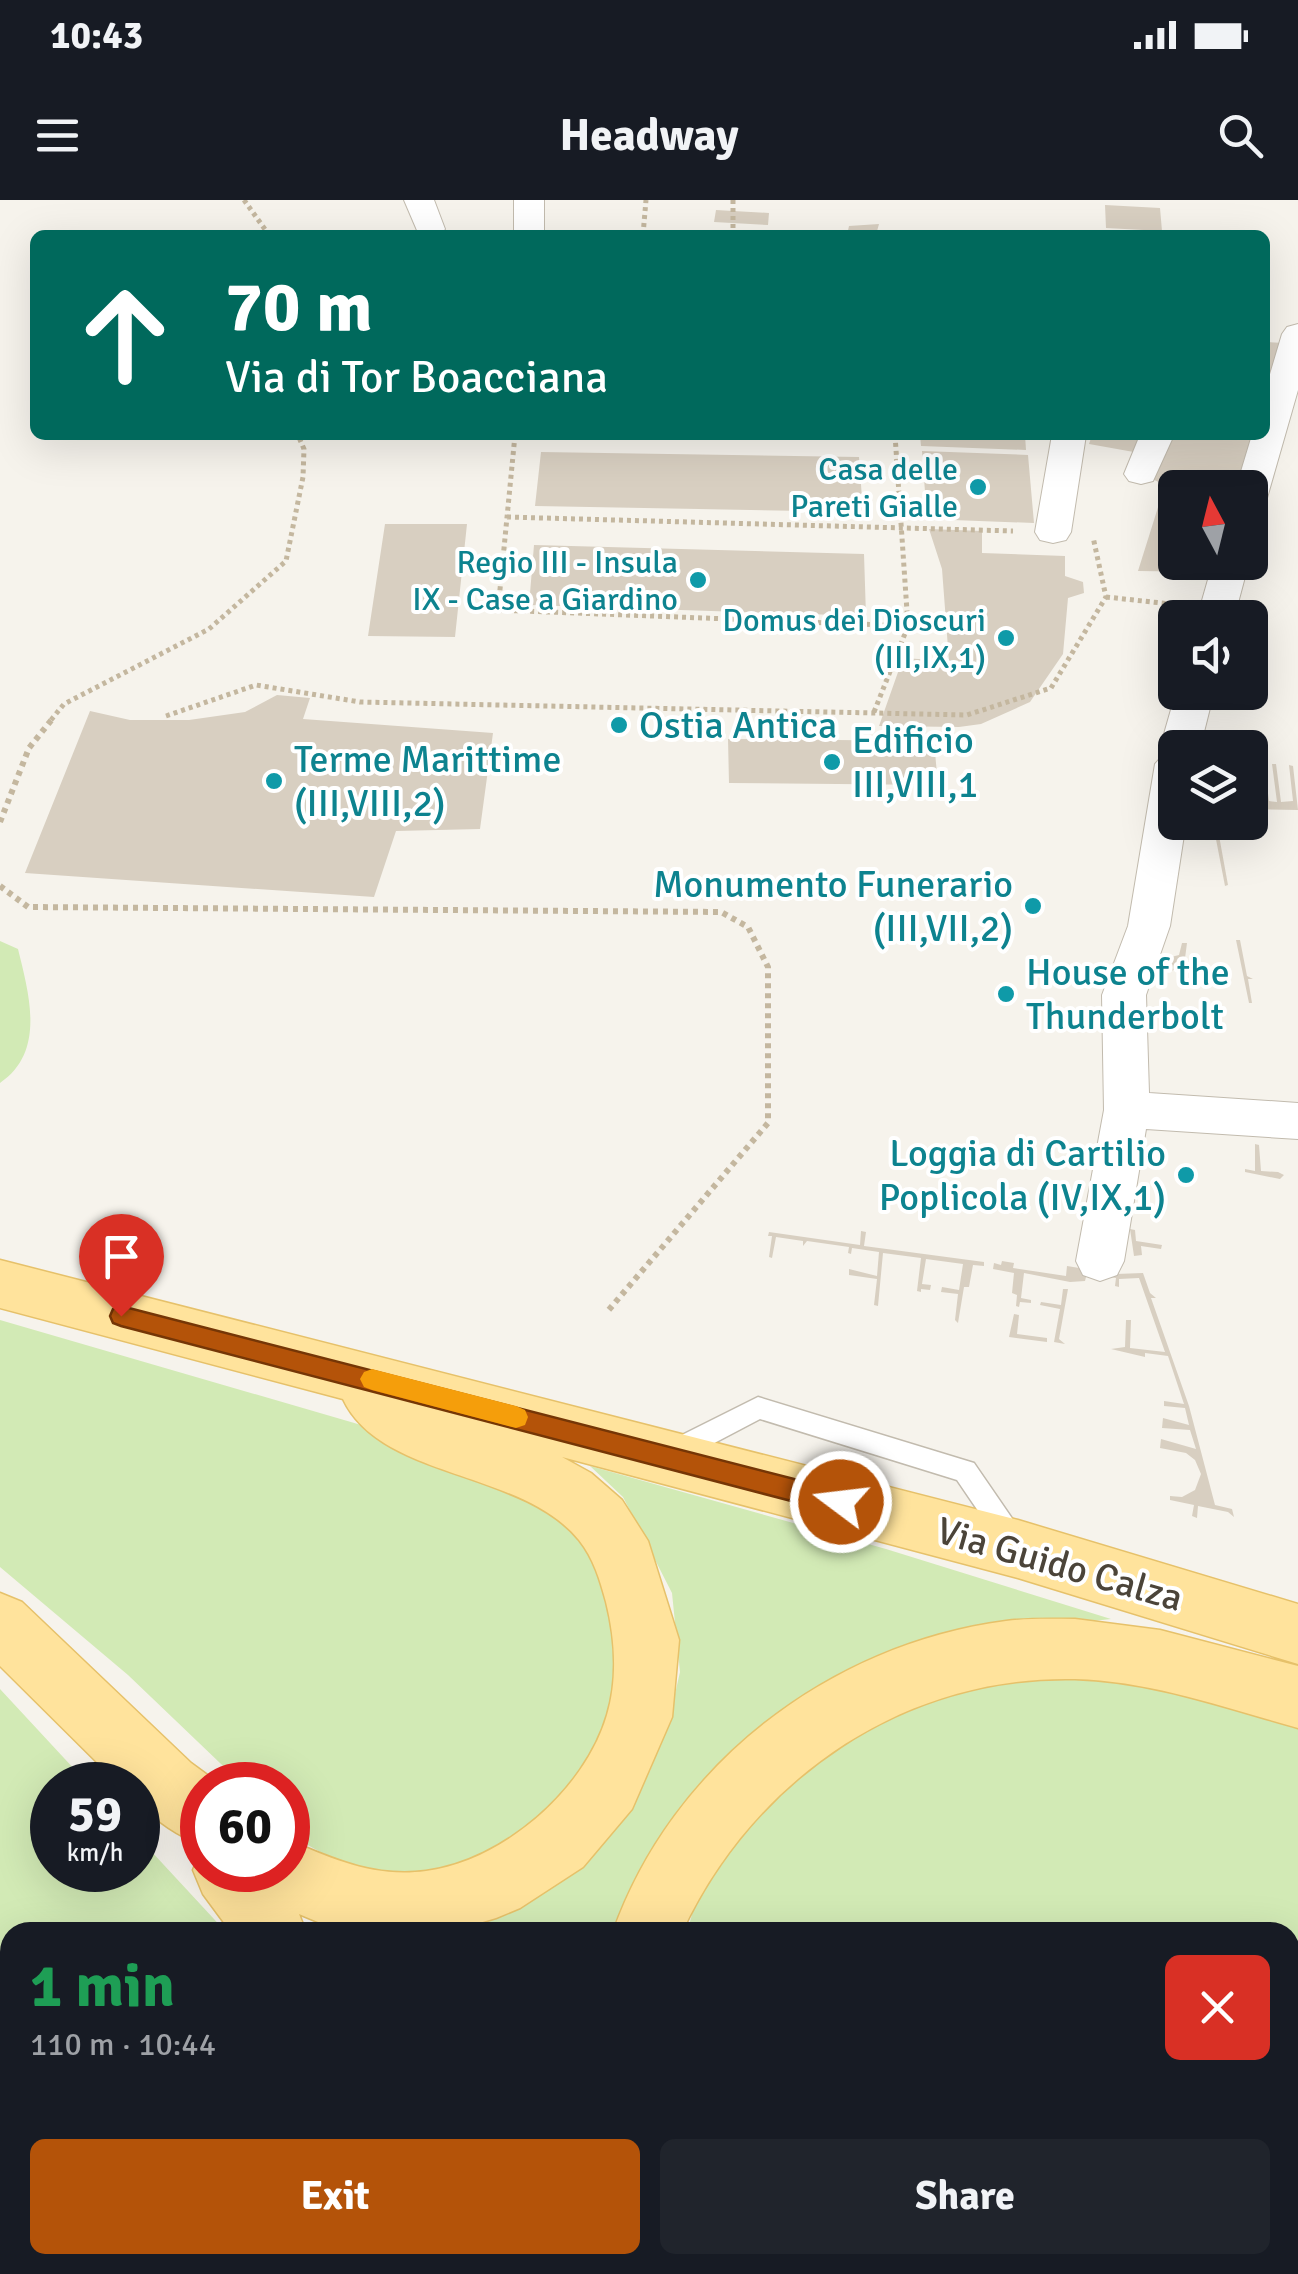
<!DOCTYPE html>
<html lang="en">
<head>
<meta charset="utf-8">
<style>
  :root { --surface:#171b24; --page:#20242c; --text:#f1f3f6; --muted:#9ea1a6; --accent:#b45309 }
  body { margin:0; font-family:Signika,sans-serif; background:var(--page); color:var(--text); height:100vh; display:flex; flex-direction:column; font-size:38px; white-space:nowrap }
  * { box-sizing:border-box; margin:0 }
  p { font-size:32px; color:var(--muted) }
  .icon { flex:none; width:55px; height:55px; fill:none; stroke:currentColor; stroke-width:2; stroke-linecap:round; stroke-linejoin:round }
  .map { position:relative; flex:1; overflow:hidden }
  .sheet { position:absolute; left:0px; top:1722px; width:1300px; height:352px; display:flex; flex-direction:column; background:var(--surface); border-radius:30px 30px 0 0; box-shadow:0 10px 40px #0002 }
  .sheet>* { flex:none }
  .banner { position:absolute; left:30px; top:30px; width:1240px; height:210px; border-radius:15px; box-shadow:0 10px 40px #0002; background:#00695c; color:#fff; overflow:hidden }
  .needle { width:65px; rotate:353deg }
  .fabs { position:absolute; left:1158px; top:270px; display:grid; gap:20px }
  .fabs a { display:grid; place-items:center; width:110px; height:110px; border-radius:15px; background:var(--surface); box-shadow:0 10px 40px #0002; font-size:50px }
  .speed { position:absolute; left:30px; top:1562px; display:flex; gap:20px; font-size:50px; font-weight:700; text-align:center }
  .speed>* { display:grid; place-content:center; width:130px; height:130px; border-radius:50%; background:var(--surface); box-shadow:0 10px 40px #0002; line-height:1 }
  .speed small { font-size:25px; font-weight:400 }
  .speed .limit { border:15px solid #d22; background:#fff; color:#111 }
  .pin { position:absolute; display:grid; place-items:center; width:85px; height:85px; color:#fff; margin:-102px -42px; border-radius:50% 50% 50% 0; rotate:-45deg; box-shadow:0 0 10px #0007 }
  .pin .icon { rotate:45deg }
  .me { position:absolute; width:110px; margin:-55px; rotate:285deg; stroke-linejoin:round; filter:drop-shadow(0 0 8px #0008) }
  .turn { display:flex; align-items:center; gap:35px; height:210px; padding:0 30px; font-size:45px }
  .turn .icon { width:130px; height:130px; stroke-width:2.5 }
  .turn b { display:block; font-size:70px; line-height:85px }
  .round { display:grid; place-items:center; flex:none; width:105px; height:105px; border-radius:15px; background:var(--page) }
  .overview { display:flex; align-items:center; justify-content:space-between; height:170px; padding:0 30px }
  h1 { font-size:60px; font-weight:700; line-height:75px; color:#1e9e55 }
  .primary-button { display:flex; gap:20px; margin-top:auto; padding:20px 30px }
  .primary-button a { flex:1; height:115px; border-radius:15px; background:var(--accent); color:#fff; font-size:40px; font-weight:700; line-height:115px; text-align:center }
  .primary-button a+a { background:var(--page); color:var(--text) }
  .status { display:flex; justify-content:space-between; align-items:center; height:70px; padding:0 50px; background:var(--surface); direction:ltr }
  .status svg { height:28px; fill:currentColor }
  header { display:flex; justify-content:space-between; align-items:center; height:130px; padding:0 30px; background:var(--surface); font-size:45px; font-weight:700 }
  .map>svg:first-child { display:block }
  .green { fill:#d2eab5 }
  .building { fill:#d8cfc1 }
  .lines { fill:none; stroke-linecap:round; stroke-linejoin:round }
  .lane-casing { stroke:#c2bbae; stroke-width:3 }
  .street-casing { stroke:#c2bbae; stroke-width:2 }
  .primary-casing { stroke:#e6c16a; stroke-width:3 }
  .path-far1 { stroke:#c4b79f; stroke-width:5; stroke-dasharray:4 4; stroke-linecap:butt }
  .path { stroke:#c4b79f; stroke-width:6; stroke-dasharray:5 5; stroke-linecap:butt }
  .lane { fill:#fff; fill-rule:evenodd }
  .street { fill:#fff; fill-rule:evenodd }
  .primary { fill:#ffe39c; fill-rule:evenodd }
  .route { fill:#b45309; stroke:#753606; stroke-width:2.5 }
  .slow { fill:#f59e0b }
  .culture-dot { fill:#0f9aa8; stroke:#fff; stroke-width:4 }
  .labels { text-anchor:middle; stroke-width:8; stroke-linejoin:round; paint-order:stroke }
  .far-culture-label { font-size:32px; fill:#0d838f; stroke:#fff; text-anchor:end }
  .culture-label { font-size:38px; fill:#0d838f; stroke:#fff; text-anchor:start }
  .street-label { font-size:38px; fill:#4b4439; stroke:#fff }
</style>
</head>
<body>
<div class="status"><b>10:43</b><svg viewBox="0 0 49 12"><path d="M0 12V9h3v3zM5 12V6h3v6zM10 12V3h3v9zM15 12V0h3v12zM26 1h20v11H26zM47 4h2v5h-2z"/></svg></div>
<header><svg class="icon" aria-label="menu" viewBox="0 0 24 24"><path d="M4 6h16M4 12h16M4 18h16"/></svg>Headway<svg class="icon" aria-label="search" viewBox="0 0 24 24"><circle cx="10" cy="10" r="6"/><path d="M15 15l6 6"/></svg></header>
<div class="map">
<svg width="1298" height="2074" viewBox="0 0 1298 2074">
  <rect width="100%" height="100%" fill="#f6f3ec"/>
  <!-- green -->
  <path class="green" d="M0 741 18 749C29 794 46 852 0 883Z
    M0 1120 368 1227 529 1280 608 1348 638 1473 567 1613 487 1660 403 1677 340 1663 297 1639 288 1629V1585H243L128 1475 0 1367Z
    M590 1266 886 1349 1111 1419 928 1439 634 1693 623 1732H329L315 1713 624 1606 650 1571 669 1520 680 1472 672 1393 623 1297Z
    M1025 1469 1165 1480 1298 1521V2074H674L670 2065H1290V1732H687L697 1697 759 1601 888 1507Z
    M0 1489 89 1585H52V1670H138V1637L226 1732H10V2065H445L448 2074H0Z"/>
  <!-- building -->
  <path class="building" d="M1105 5 1160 8 1162 31 1106 28Z
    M716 10 769 13 768 25 714 22Z
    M879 24 876 35H847L849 26Z
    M1265 142 1284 143 1265 203Z
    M920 235H1025L1026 250 921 246Z
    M1092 235H1150L1145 254 1089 244Z
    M1165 235H1256L1240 288H1175V362H1218L1215 372 1138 371 1165 285 1150 278Z
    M922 251 1028 255 1034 323 927 319Z
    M541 252 859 257 863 312 535 306Z
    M385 324H467L455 437 368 436Z
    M929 329 982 331V353L1065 356V376L1083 382 1084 393 1068 398 1063 454 1030 502 981 524 959 527 879 526 903 458 949 461 942 369Z
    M534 345 864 354 866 416 529 405Z
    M277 495 310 498 303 519 493 533 480 629 396 631 374 697 25 673 90 511 130 520H189L245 512Z
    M728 539 934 541 938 585 729 583Z
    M1261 563H1264L1269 601 1277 602 1272 564H1276L1281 602 1293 601 1289 565 1293 566 1298 610 1250 609V601H1265Z
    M1191 622H1221L1218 630 1228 685 1225 686 1214 629Z
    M1236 740H1240L1247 776 1253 779H1248L1252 803H1249Z
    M1182 743H1187L1184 766 1158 776 1154 774 1168 766 1171 757 1179 755Z
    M1255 944 1259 945 1261 971 1278 972 1284 975 1280 979 1245 972V969L1255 971Z
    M1130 1029 1135 1030 1136 1041 1162 1045 1161 1049 1141 1046 1142 1055 1134 1056Z
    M861 1031 866 1032 864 1046 984 1062V1066L973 1065 969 1087H964L958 1123 955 1120 958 1094 941 1092 942 1087 959 1090 963 1064 926 1059 922 1084 931 1085 930 1090 921 1089V1092L917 1091 921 1058 883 1053 878 1106 874 1105 877 1079 849 1075V1069L877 1076 879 1052 852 1048 851 1054 848 1053 849 1047 807 1041 803 1046V1041L776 1037 772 1058 769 1057 772 1036H768L769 1032 860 1045Z
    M1002 1061 1014 1063 1013 1068 1066 1076 1067 1066 1116 1074 1143 1073 1150 1093 1156 1098H1151L1189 1206 1215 1305 1232 1309 1234 1317 1228 1312 1198 1306 1197 1318 1192 1316 1194 1305 1170 1300V1296L1182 1297 1195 1290 1201 1274 1195 1260 1186 1253 1160 1248 1161 1239 1196 1249 1190 1230 1162 1228 1163 1218 1189 1225 1185 1208 1164 1206V1201L1184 1204 1168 1156 1145 1153V1157L1111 1149 1125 1147 1126 1120H1131L1130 1148 1165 1152 1139 1078 1119 1079V1087L1115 1086 1116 1078 1087 1073 1085 1081 1070 1082 1024 1073 1021 1098 1031 1100V1103L1020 1102 1019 1107 1016 1106 1017 1095 1012 1093 1014 1073 993 1069 994 1063 1001 1065Z
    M1063 1089H1068L1059 1139 1065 1144 1054 1142 1060 1109 1040 1105 1041 1102 1061 1105Z
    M1014 1114 1019 1115 1017 1134 1047 1138V1142L1009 1137Z"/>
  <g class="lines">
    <defs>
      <path id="lane" d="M758 1197 974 1263 1020 1330 1023 1338 1020 1346 1011 1350 1002 1346 957 1280 760 1219 682 1260 673 1263 664 1260 661 1252 664 1244Z"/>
      <path id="street" d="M404 0H434L445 29 441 35H419Z
        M514 0H544V35H514Z
        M1298 124V190L1267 298 1262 306 1250 309V288H1236L1252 235H1265V191L1282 134 1287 127Z
        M1052 235H1086L1071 332 1066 340 1053 343 1040 340 1035 332Z
        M1140 235H1174L1153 281 1141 284 1129 281 1124 274Z
        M1213 362H1249L1234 418H1197Z
        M1176 492H1214L1200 548H1175V622H1186L1170 726 1146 795 1149 893 1298 903V939L1146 929 1124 1061 1117 1075 1100 1081 1083 1075 1076 1061 1104 910 1102 795 1128 726 1155 564 1164 554 1160 548Z"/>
      <path id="primary" d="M0 1060 1018 1320 1298 1404V1464L1018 1378 562 1257 591 1273 622 1300 648 1341 679 1440 672 1517 632 1609 583 1667 520 1708 496 1718 449 1732H342L299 1714 306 1732H231L203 1694 193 1670 202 1648V1670H288V1640C333 1659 374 1678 426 1671 503 1661 585 1590 607 1515 618 1478 615 1438 606 1402 600 1380 594 1359 579 1340 521 1269 381 1280 343 1199L0 1108Z
        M0 1393 22 1402 191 1563 221 1585H202V1645C178 1636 156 1621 138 1602V1585H120L0 1466Z
        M1075 1419 1160 1430 1298 1466V1528C1226 1508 1151 1481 1075 1479 904 1475 753 1579 682 1732H613C672 1565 830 1444 1006 1421 1029 1418 1052 1419 1075 1419Z
        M478 2065H556L560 2074H482Z
        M599 2065H675L677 2074H601Z"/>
    </defs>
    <!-- lane casing -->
    <use href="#lane" class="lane-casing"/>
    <!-- street casing -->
    <use href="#street" class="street-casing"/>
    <!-- primary casing -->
    <use href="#primary" class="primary-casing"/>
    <!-- path-far1 -->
    <path class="path-far1" d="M244 0 269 35
      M733 0V35
      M643 35 646 0
      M515 235 498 410 908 426
      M507 317 1013 331
      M1106 397 1180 405
      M874 512 908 426 895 235
      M166 516 256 485 360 502 967 515 1051 488 1106 397 1093 337
      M51 520 64 504 209 429 286 361 303 277 304 249 298 235"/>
    <!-- path -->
    <path class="path" d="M0 622 29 548 53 518
      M0 686 28 707 721 712 748 727 768 767V923L607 1112"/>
    <!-- lane -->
    <use href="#lane" class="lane"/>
    <!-- street -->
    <use href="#street" class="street"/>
    <!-- primary -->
    <use href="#primary" class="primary"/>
  </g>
  <!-- route -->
  <path class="route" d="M121 1106 841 1291 850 1294 854 1302 850 1311 841 1314 121 1126 113 1123 110 1116 113 1109Z"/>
  <!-- slow -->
  <path class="slow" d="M372 1169 516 1206 525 1210 528 1217 525 1225 516 1228 372 1190 364 1187 360 1179 364 1172Z"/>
  <!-- markers -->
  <g class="culture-dot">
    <circle cx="978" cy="287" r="10"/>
    <circle cx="698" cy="380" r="10"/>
    <circle cx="1006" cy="438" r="10"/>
    <circle cx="619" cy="525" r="10"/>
    <circle cx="832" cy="562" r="10"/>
    <circle cx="274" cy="581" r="10"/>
    <circle cx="1033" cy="706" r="10"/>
    <circle cx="1006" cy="794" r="10"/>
    <circle cx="1186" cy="975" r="10"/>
  </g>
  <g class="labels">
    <!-- far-culture labels -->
    <g class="far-culture-label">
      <text x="958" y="280">Casa delle<tspan x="958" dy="37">Pareti Gialle</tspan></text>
      <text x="678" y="373">Regio III - Insula<tspan x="678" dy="37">IX - Case a Giardino</tspan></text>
      <text x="986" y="431">Domus dei Dioscuri<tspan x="986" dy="37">(III,IX,1)</tspan></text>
    </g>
    <!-- culture labels -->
    <g class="culture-label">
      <text x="639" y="538">Ostia Antica</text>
      <text x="852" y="553">Edificio<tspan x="852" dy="44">III,VIII,1</tspan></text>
      <text x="294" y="572">Terme Marittime<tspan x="294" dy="44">(III,VIII,2)</tspan></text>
      <text x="1013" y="697" text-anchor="end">Monumento Funerario<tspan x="1013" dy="44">(III,VII,2)</tspan></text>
      <text x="1026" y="785">House of the<tspan x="1026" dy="44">Thunderbolt</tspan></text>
      <text x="1166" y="966" text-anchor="end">Loggia di Cartilio<tspan x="1166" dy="44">Poplicola (IV,IX,1)</tspan></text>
    </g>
    <!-- street labels -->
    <g class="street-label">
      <text transform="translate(1060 1364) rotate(16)" y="13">Via Guido Calza</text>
    </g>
  </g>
</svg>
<div class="fabs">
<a><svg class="needle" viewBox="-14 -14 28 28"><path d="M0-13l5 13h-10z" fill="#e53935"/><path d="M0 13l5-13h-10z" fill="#9ea1a6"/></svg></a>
<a><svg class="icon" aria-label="sound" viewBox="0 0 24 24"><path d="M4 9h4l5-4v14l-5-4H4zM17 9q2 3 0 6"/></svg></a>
<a><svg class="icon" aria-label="layers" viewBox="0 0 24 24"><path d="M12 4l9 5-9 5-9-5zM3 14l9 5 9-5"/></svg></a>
</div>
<div class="speed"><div>59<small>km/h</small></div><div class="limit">60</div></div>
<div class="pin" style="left:121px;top:1116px;background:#d93025"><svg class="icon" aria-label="arrive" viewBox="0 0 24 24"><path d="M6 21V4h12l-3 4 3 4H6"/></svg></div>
<svg class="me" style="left:841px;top:1302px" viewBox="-20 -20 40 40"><circle r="17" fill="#b45309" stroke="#fff" stroke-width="3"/><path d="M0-11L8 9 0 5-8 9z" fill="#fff"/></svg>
<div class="banner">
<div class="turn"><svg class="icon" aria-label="ahead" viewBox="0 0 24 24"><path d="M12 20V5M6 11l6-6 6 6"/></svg><div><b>70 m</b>Via di Tor Boacciana</div></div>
</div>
<section class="sheet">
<div class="overview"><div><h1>1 min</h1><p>110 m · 10:44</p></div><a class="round" style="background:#d93025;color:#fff"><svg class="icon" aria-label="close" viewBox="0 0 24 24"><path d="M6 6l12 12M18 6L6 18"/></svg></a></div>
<div class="primary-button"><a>Exit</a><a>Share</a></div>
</section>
</div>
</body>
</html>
